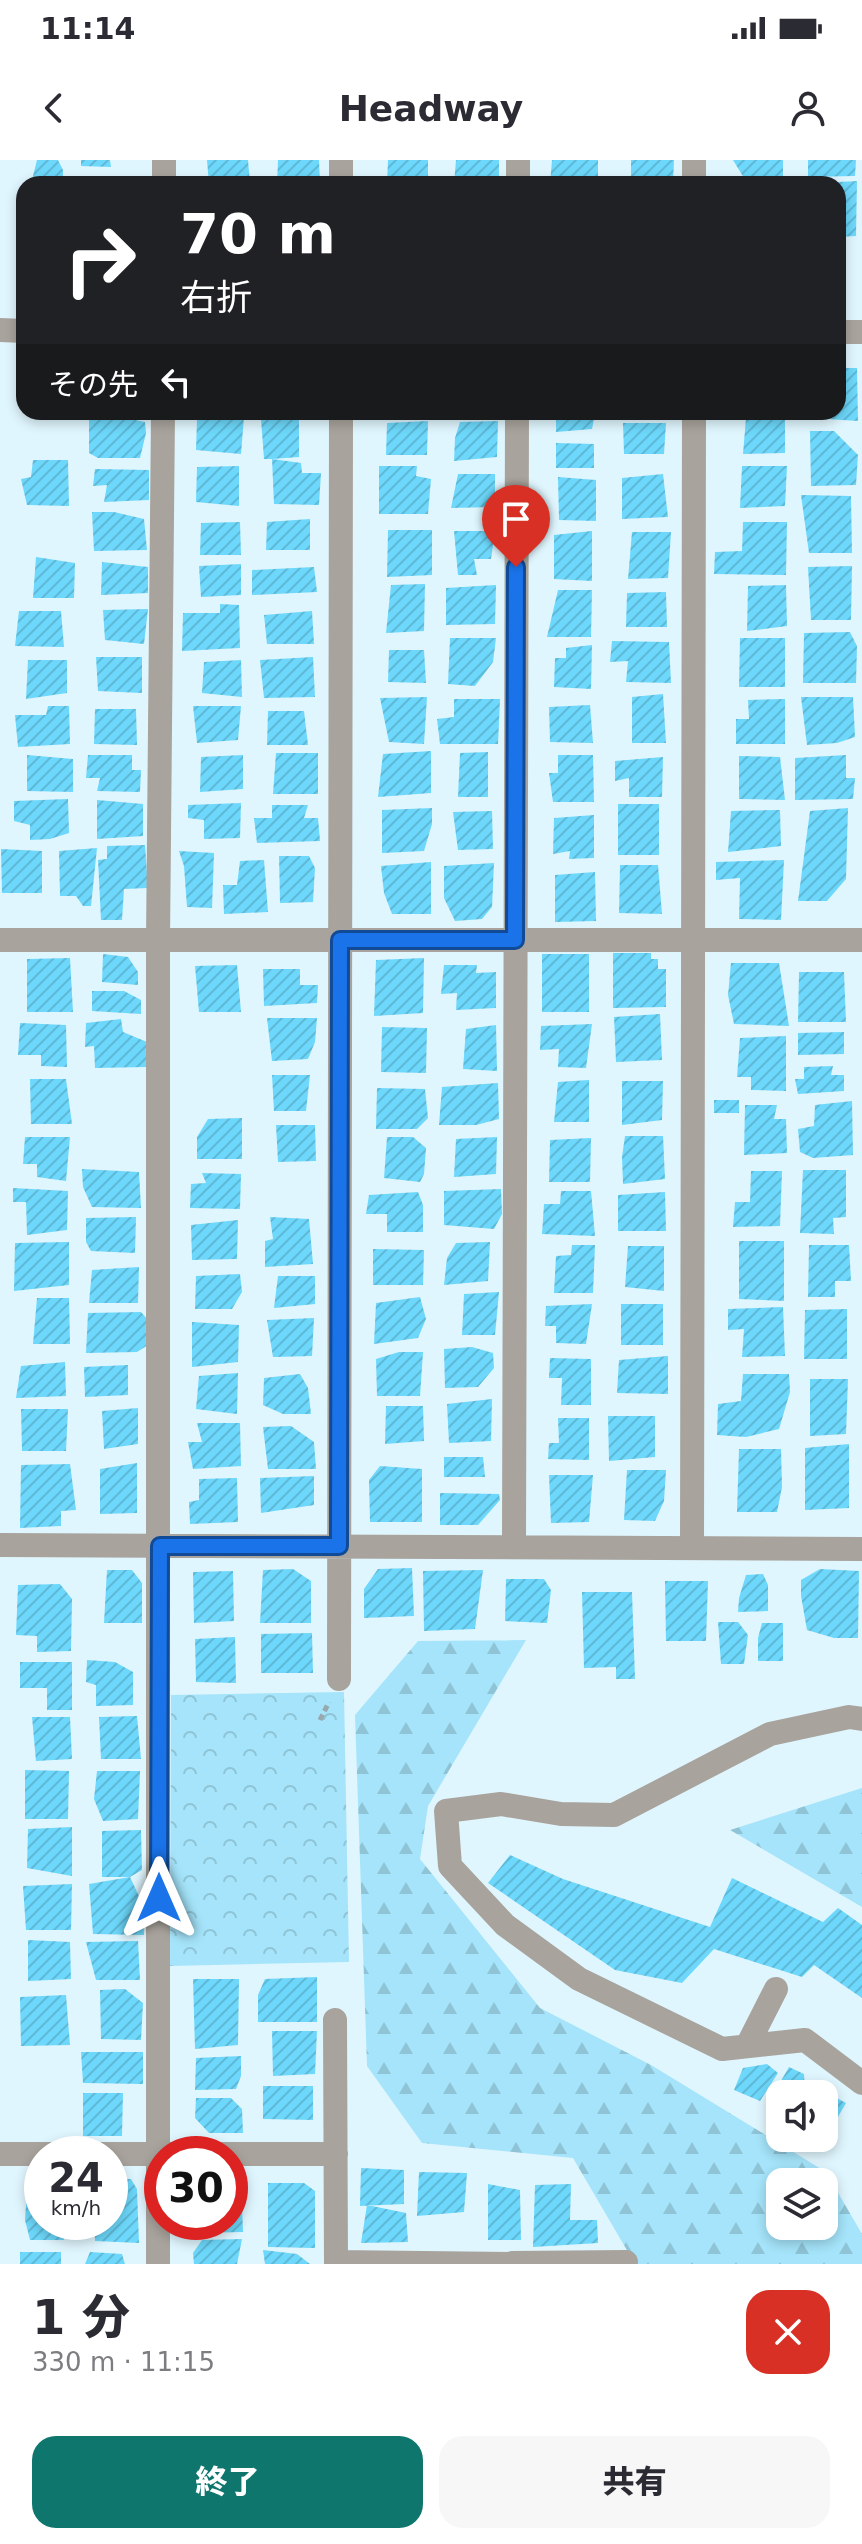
<!DOCTYPE html>
<html lang="ja">
<head>
<meta charset="utf-8">
<style>
  :root { --surface:#fff; --page:#f7f7f7; --text:#2b2b33; --muted:#7c7c81; --accent:#0f766e }
  body { margin:0; font-family:"DejaVu Sans","Noto Sans JP",sans-serif; background:var(--page); color:var(--text); height:100vh; display:flex; flex-direction:column; font-size:30px; white-space:nowrap }
  * { box-sizing:border-box; margin:0 }
  p { font-size:26px; color:var(--muted) }
  .icon { flex:none; width:44px; height:44px; fill:none; stroke:currentColor; stroke-width:2; stroke-linecap:round; stroke-linejoin:round }
  .map { position:relative; height:2104px; overflow:hidden }
  .details { display:flex; flex-direction:column; background:var(--surface); flex:1 }
  .details>* { flex:none }
  .top-card { position:absolute; left:16px; top:16px; width:830px; height:244px; border-radius:24px; box-shadow:0 4px 12px #0003; background:#202124; color:#fff; overflow:hidden }
  .fabs { position:absolute; left:766px; top:1920px; display:grid; gap:16px }
  .fabs a { display:grid; place-items:center; width:72px; height:72px; border-radius:16px; background:var(--surface); box-shadow:0 4px 12px #0003; font-size:40px }
  .speed { position:absolute; left:24px; top:1976px; display:flex; gap:16px; font-size:40px; font-weight:700; text-align:center }
  .speed>* { display:grid; place-content:center; width:104px; height:104px; border-radius:50%; background:var(--surface); box-shadow:0 4px 12px #0003; line-height:1 }
  .speed small { font-size:20px; font-weight:400 }
  .speed .limit { border:12px solid #d22; background:#fff; color:#111 }
  .pin { position:absolute; display:grid; place-items:center; width:68px; height:68px; color:#fff; margin:-82px -34px; border-radius:50% 50% 50% 0; rotate:-45deg; box-shadow:0 0 8px #0007 }
  .pin .icon { rotate:45deg }
  .me { position:absolute; width:88px; margin:-44px; rotate:0deg; stroke-linejoin:round; filter:drop-shadow(0 0 6px #0008) }
  .turn { display:flex; align-items:center; gap:28px; height:168px; padding:0 32px; font-size:36px }
  .turn .icon { width:104px; height:104px; stroke-width:2.5 }
  .turn b { display:block; font-size:56px; line-height:68px }
  .then { display:flex; align-items:center; height:76px; padding:0 32px; background:#0003; gap:16px; font-size:30px }
  .round { display:grid; place-items:center; flex:none; width:84px; height:84px; border-radius:24px; background:var(--page) }
  .headline { display:flex; align-items:center; justify-content:space-between; height:136px; padding:0 32px }
  h1 { font-size:48px; font-weight:800; line-height:60px }
  .cta { display:flex; gap:16px; margin-top:auto; padding:16px 32px }
  .cta a { flex:1; height:92px; border-radius:24px; background:var(--accent); color:#fff; font-size:32px; font-weight:800; line-height:92px; text-align:center }
  .cta a+a { background:var(--page); color:var(--text) }
  .status { display:flex; justify-content:space-between; align-items:center; height:56px; padding:0 40px; background:var(--surface); direction:ltr }
  .status svg { height:22px; fill:currentColor }
  header { display:flex; justify-content:space-between; align-items:center; height:104px; padding:0 32px; background:var(--surface); font-size:36px; font-weight:800 }
  .map>svg:first-child { display:block }
  .forest { fill:url(#forest-firs); fill-rule:evenodd }
  .park { fill:url(#park-crowns) }
  .building { fill:url(#building-hatch) }
  .lines { fill:none; stroke-linecap:round; stroke-linejoin:round }
  .path { stroke:#97a8ae; stroke-width:5; stroke-dasharray:6 4; stroke-linecap:butt }
  .minor { stroke:#a8a39c; stroke-width:24 }
  .route-casing { stroke:#114b97; stroke-width:20 }
  .route { stroke:#1a73e8; stroke-width:14 }
</style>
</head>
<body>
<div class="status"><b>11:14</b><svg viewBox="0 0 49 12"><path d="M0 12V9h3v3zM5 12V6h3v6zM10 12V3h3v9zM15 12V0h3v12zM26 1h20v11H26zM47 4h2v5h-2z"/></svg></div>
<header><svg class="icon" aria-label="back" viewBox="0 0 24 24"><path d="M15 5l-7 7 7 7"/></svg>Headway<svg class="icon" aria-label="person" viewBox="0 0 24 24"><circle cx="12" cy="8" r="4"/><path d="M4 21q1-7 8-7t8 7"/></svg></header>
<div class="map">
<svg width="862" height="2104" viewBox="0 0 862 2104">
  <defs>
    <pattern id="forest-firs" width="22" height="20" patternUnits="userSpaceOnUse" patternTransform="scale(2)"><rect width="22" height="20" fill="#a5e4fa"/><path d="M5 1l3.5 6h-7zM16 11l3.5 6h-7z" fill="#8ec4d6"/></pattern>
    <pattern id="park-crowns" width="20" height="18" patternUnits="userSpaceOnUse" patternTransform="scale(2)"><rect width="20" height="18" fill="#a5e4fa"/><path d="M2 6a3 3 0 1 1 6 0M12 15a3 3 0 1 1 6 0" fill="none" stroke="#8ec4d6"/></pattern>
    <pattern id="building-hatch" width="6" height="6" patternUnits="userSpaceOnUse" patternTransform="scale(2)"><rect width="6" height="6" fill="#6dd8fb"/><path d="M-1 1l2-2M0 6l6-6M5 7l2-2" fill="none" stroke="#5eb9d7"/></pattern>
  </defs>
  <rect width="100%" height="100%" fill="#e0f6fe"/>
  <!-- forest -->
  <path class="forest" d="M526 1480 428 1646 420 1699 540 1848 651 1905 826 2012 862 2074V2104H635L573 1998 422 1983 367 1906 355 1555 418 1481ZM780 2022H824V2066H780Z
    M862 1628V1747L730 1670Z"/>
  <!-- park -->
  <path class="park" d="M344 1532 349 1802 170 1806 171 1535Z"/>
  <!-- building -->
  <path class="building" d="M37 0H58L63 10V24H31Z
    M81 0H110L111 7 81 6Z
    M207 0H248L250 23 209 24Z
    M278 0H319L320 24H277Z
    M388 0H428V24H387Z
    M456 0H499V24H454Z
    M552 0H598V24H550Z
    M631 0H674L673 22 631 24Z
    M733 0H783V21L744 18Z
    M808 0H856L855 16 808 17Z
    M110 17 129 24H77V19Z
    M857 21 856 76 838 77V22Z
    M838 92H846L844 148H838Z
    M838 208H857L858 261 811 258 812 252H838Z
    M121 257 145 262 146 273 140 298H98L89 293V259Z
    M244 257 241 294 196 290 197 259Z
    M746 258H785V293L743 294Z
    M261 259H299V297L272 299 301 303 302 313H321L319 345 274 344 272 299H264Z
    M556 259H594L592 269 556 272Z
    M428 261 427 295H386L387 263Z
    M498 261 497 297 454 301 455 278 460 262Z
    M623 263H666L664 294H624Z
    M810 271H834L858 295 856 325 811 326Z
    M556 283 594 284V308H556Z
    M33 300H68L69 346 27 345 21 319 31 317Z
    M239 306V346L196 342 197 307Z
    M379 306H417L416 316 431 319 428 354H379Z
    M742 306H787L785 346 740 348Z
    M95 309 149 310V340L104 342 107 325 93 326Z
    M458 314H495V347L451 348Z
    M663 314 668 357 622 359V318Z
    M558 317 596 320V361L559 360Z
    M801 335 851 336 852 393H809Z
    M92 352H114L144 359 147 390 94 391Z
    M310 359V390H266L267 362Z
    M240 362 241 395H200L201 363Z
    M743 362H787L786 415 714 414 715 392 742 391Z
    M388 370H432V415L387 417Z
    M454 371H495L491 399H474L477 415H458Z
    M592 371V421L554 419V375Z
    M632 372H671L668 418 628 419Z
    M36 397 75 403 74 438H33Z
    M102 402 148 407V433L101 435Z
    M241 404V435L201 437 199 406Z
    M852 406 851 460H811L808 407Z
    M314 407 317 432 252 435V410Z
    M425 424 424 471 386 473 391 425Z
    M496 425 495 464 446 465V428Z
    M786 425 787 466 747 471 748 426Z
    M558 430H592L591 477H547Z
    M666 432 667 467H626L627 433Z
    M220 444 239 445 240 488 182 491 183 453H220Z
    M148 449 144 484 105 480 103 450Z
    M19 451H61L64 487 15 486Z
    M312 451 314 484H267L264 455Z
    M850 472 857 486 856 523H803L804 473Z
    M450 478H496L493 502 475 526 448 524Z
    M740 478H785V527H739Z
    M612 481 669 482 671 523 626 522 628 501 610 502Z
    M592 485 591 529 554 527 555 498H566V488Z
    M389 490H424L426 523 388 522Z
    M96 497H142V533L98 531Z
    M313 497 315 537 264 538 260 500Z
    M28 500H67V533L26 539Z
    M241 500 242 537 202 533 204 502Z
    M663 534 666 583H632V537Z
    M427 537 424 584 389 582 380 538Z
    M801 537H853L855 577 837 583 807 585Z
    M454 539H500L498 584H440L437 559 454 557Z
    M785 539V584H736V559H749L748 540Z
    M590 545 593 583 550 582 549 547Z
    M48 546H69L70 584 18 587 15 555H46Z
    M193 546H241L238 580 197 583Z
    M95 549H136L137 585 94 584Z
    M268 551H304L308 585H267Z
    M431 591V633L378 637 383 594Z
    M488 592V637H458L460 593Z
    M276 593H318V634H273Z
    M27 595 73 599V632L27 631Z
    M88 595H132V610H141L140 632 97 631 100 618H86Z
    M243 595V629L200 632 201 597Z
    M558 595H593L594 642H553L549 613H558Z
    M846 595V618H855L853 639 795 640V598Z
    M739 596 780 597 785 640 739 639Z
    M663 597 662 637H629V618L615 621V601Z
    M68 639 69 673 50 679 30 680V665L14 661V641Z
    M97 640 143 644V676L97 679Z
    M241 643 240 678 204 679V660L188 658V645Z
    M618 644H659V695H618Z
    M272 645H308L304 658H318L320 681 257 683 254 658H272Z
    M432 648V664L424 691 382 693V650Z
    M848 648 846 719 827 741H798L810 651Z
    M780 650 781 686 728 692 731 651Z
    M492 651 493 689 458 690 453 652Z
    M594 655V698L569 699 570 691 553 694 554 658Z
    M145 685 148 728 124 729 122 760H101L98 700 107 699V686Z
    M97 688 91 746H83L76 736H60L59 691Z
    M1 689 42 691V733H2Z
    M179 691 214 693 212 748 187 747 184 706Z
    M279 696H309L315 708 313 742 280 743Z
    M264 700 268 752 224 754 223 725H237L240 701Z
    M784 700 781 760 739 759 740 718 716 720V702Z
    M431 702V754H392L384 733 381 706Z
    M494 703 492 747 482 759 455 761 444 738V706Z
    M620 705H658L662 754 619 753Z
    M595 712 596 761 555 762V715Z
    M613 793H651V799H658V809H666V847L613 848Z
    M103 794 128 797 138 812V825L102 822Z
    M542 794H589V852H542Z
    M70 798 73 852H27V799Z
    M424 798 423 853 374 856 376 800Z
    M731 803H779L789 866 734 864 728 835Z
    M237 805 241 852H199L195 806Z
    M444 805H477L476 813 496 812V848L456 850 457 833 441 834Z
    M263 809H300V825H318L317 843 264 846Z
    M799 812H844L846 862H798Z
    M92 831H124L141 840V854L92 851Z
    M660 854 662 900 616 902 614 857Z
    M267 858H317L315 882 308 899 272 901Z
    M121 859 123 872 147 882V907L95 908 94 886 85 887 86 863Z
    M20 863 66 865 67 907 41 906V895H18Z
    M592 864 586 908 558 907 559 889 540 890 541 866Z
    M496 865 497 911 463 909 466 869Z
    M382 867 427 868 426 913 381 912Z
    M844 872V894L798 895V873Z
    M786 876V931L751 930V917H737L740 878Z
    M833 906 831 915H844V931L798 934 795 919H804V907Z
    M272 915H310L306 951H274Z
    M30 919H66L72 964H31Z
    M589 920V962H554L558 922Z
    M622 921H663L662 960 622 965Z
    M498 923 499 959 476 965H439L442 927Z
    M377 928 425 929 428 958 417 969H376Z
    M714 940H739V953H714Z
    M852 941 853 995 813 998 800 992 798 969 814 966 815 945Z
    M745 945H777L774 959H786L787 993 744 995Z
    M242 958V999H197V977L208 959Z
    M276 965H315L316 1001 278 1002Z
    M625 976H663L665 1019 623 1024 622 997Z
    M25 977H70L66 1021 37 1017V1004H23Z
    M387 977H413L426 988 424 1014 420 1022 384 1018Z
    M497 977 496 1014 454 1017 456 979Z
    M591 978 590 1022H549L550 980Z
    M82 1009 139 1012 141 1048 92 1047 83 1027Z
    M803 1010H846V1057L833 1058 834 1074 800 1073Z
    M751 1011H782L780 1066 733 1067 735 1042H750Z
    M202 1013 241 1014 240 1049 190 1048 191 1024 206 1023Z
    M13 1028 68 1031 67 1070 27 1075 26 1042H13Z
    M501 1029 502 1054 494 1069 444 1065V1031Z
    M561 1031H591L595 1076 542 1074 544 1044H560Z
    M418 1032 423 1045V1072H387V1054H366L369 1035Z
    M665 1032 666 1071H618V1035Z
    M136 1057 135 1093 91 1091 86 1082V1058Z
    M270 1057 309 1059 313 1104 265 1107V1081L273 1079Z
    M238 1060 237 1099 192 1100 191 1065Z
    M739 1081H784V1141L739 1139Z
    M69 1082V1125L14 1131 15 1083Z
    M490 1082 488 1121 444 1125 447 1098 456 1083Z
    M572 1085H595L593 1133H554L556 1096 571 1095Z
    M809 1085H849L851 1121H835V1137H808Z
    M628 1086H664V1131L625 1127Z
    M373 1089 424 1090 423 1125H373Z
    M139 1107 138 1143H89L92 1110Z
    M240 1114 242 1132 232 1149H195L196 1116Z
    M278 1116H315V1144L274 1148Z
    M499 1132 495 1175H462L464 1134Z
    M420 1137 426 1159 418 1178 374 1184 376 1143Z
    M37 1138H69L70 1184H33Z
    M592 1144 586 1184 556 1183V1166H545L546 1146Z
    M621 1144H663V1185H621Z
    M783 1147 785 1196 742 1197 744 1169 728 1170V1149Z
    M847 1149V1199H804L805 1150Z
    M141 1152 149 1161 148 1185 137 1192 86 1193 88 1153Z
    M314 1158 312 1196 273 1197 267 1160Z
    M192 1162 239 1165 238 1202 192 1207Z
    M472 1187 493 1193 494 1208 478 1227 445 1228 444 1189Z
    M399 1192H423L420 1236H377L376 1199Z
    M668 1196V1234L617 1233 619 1200Z
    M550 1198 591 1199V1245H561L562 1218H549Z
    M65 1202 66 1236 16 1238 21 1206Z
    M128 1205V1235L85 1237 84 1207Z
    M238 1213 237 1254 196 1249 199 1216Z
    M300 1214 308 1228 311 1254H283L263 1245 264 1218Z
    M743 1214H789L790 1232 779 1269 746 1277 717 1275 718 1244 741 1241Z
    M810 1219H848L846 1274 810 1276Z
    M492 1239 491 1281 449 1283 447 1244Z
    M386 1246H423L424 1281 385 1284Z
    M138 1248V1284L104 1289 102 1251Z
    M21 1249H68L66 1291H22Z
    M608 1256H655V1297L609 1301Z
    M558 1258H589V1300L548 1299 549 1283H559Z
    M197 1263H240L241 1306 193 1309 188 1282H202Z
    M291 1266 314 1282 316 1309H268L263 1267Z
    M849 1284V1348L805 1350V1288Z
    M739 1289H781L782 1327 777 1352H737Z
    M444 1297H483L485 1317H444Z
    M137 1303V1353L100 1354V1309Z
    M70 1304 76 1350 61 1351V1366L20 1368 21 1305Z
    M380 1306 422 1309V1362H370L369 1320Z
    M627 1310H666L664 1341 655 1361 624 1360Z
    M549 1315H593L589 1362 551 1363Z
    M314 1316V1345L261 1353 260 1318Z
    M237 1318 238 1362 190 1364 189 1342 199 1340V1319Z
    M440 1333 499 1334 500 1340 478 1365H440Z
    M412 1408 414 1456 364 1458V1429L378 1409Z
    M293 1409 311 1421V1463H260L263 1410Z
    M820 1409 859 1411 858 1478H834L807 1470 801 1436V1420Z
    M107 1410H132L142 1423V1463H104Z
    M483 1410 475 1469 424 1471 423 1411Z
    M233 1411 234 1461 194 1463 193 1412Z
    M763 1414 768 1425V1451L738 1452 739 1438 746 1415Z
    M506 1419H544L551 1430 547 1463 505 1461Z
    M665 1421H708L706 1481H666Z
    M60 1424 72 1439 71 1491 37 1492V1476L16 1475 18 1425Z
    M582 1432H632L635 1519H616V1507L584 1508Z
    M718 1462H738L748 1475 744 1504H721Z
    M762 1463H783V1501H758V1478Z
    M312 1473 313 1513H261V1474Z
    M235 1477 236 1523 196 1522 195 1479Z
    M87 1500 115 1502 133 1512V1545L96 1546V1525L86 1522Z
    M20 1502H72V1550H47V1528H20Z
    M137 1556 141 1599H101L99 1557Z
    M32 1557H70L72 1599 36 1601Z
    M25 1610 69 1611 68 1659H25Z
    M97 1611H140L138 1659 103 1661 94 1639Z
    M72 1667V1716L27 1708 28 1669Z
    M141 1670 142 1710 130 1717H102V1671Z
    M510 1695 563 1719 710 1767 732 1718 823 1762 838 1748 862 1765V1838L814 1805 802 1817 714 1789 682 1823 615 1810 488 1723Z
    M130 1717 143 1745 144 1775 93 1774 89 1724Z
    M72 1724 71 1770H26L23 1726Z
    M28 1780 70 1782 71 1819 28 1821Z
    M138 1781 140 1820H96L86 1782Z
    M317 1817V1862H258V1835L265 1819Z
    M193 1819H239L238 1885 195 1889Z
    M125 1829 143 1843 141 1880 101 1879 100 1830Z
    M66 1835 70 1885 21 1886 20 1837Z
    M272 1871H317L315 1914 273 1916Z
    M81 1892H143V1924L83 1923Z
    M241 1896V1916L236 1929 195 1930 196 1898Z
    M767 1904 778 1913 760 1941 734 1930 743 1908Z
    M789 1907 804 1914 805 1934H780V1963L768 1958 766 1947Z
    M263 1926H313V1960L263 1959Z
    M818 1928 846 1943 824 1981V1934H815Z
    M83 1933H123L122 1976H83Z
    M196 1938H231L242 1949 243 1973H209L195 1958Z
    M361 2008 404 2010V2044L360 2046Z
    M419 2012 467 2013 464 2052 417 2056Z
    M230 2018 241 2019 243 2072 197 2073 196 2062H230Z
    M110 2019H131L137 2029 139 2083 95 2081V2062H110Z
    M32 2023H42V2062H63L64 2080H30L25 2060 27 2031Z
    M268 2023H304L315 2031V2088L268 2087Z
    M488 2024 520 2030 521 2080H488Z
    M571 2024 570 2060H597L598 2083 533 2087 535 2025Z
    M367 2045 406 2053 408 2082 361 2083Z
    M242 2079 237 2104H194L193 2093 202 2080Z
    M263 2090 297 2094 310 2104H265Z
    M20 2092H61V2104H20Z
    M90 2092 122 2094 125 2104H85Z"/>
  <g class="lines">
    <!-- path -->
    <path class="path" d="M320 1560 329 1542"/>
    <!-- minor -->
    <path class="minor" d="M164 0V24
      M341 24V0
      M518 24V0
      M694 24V0
      M0 170 24 171
      M838 172H862
      M0 780H862
      M0 1385 862 1389
      M514 1387 517 252
      M692 1388 694 252
      M339 1519 341 252
      M862 1559 849 1557 770 1574 614 1655 561 1654 501 1644 446 1651 450 1706 505 1765 579 1819 722 1889 805 1880 862 1923
      M335 1860 336 2104
      M747 1886 776 1829
      M0 1994H336
      M336 2102 512 2104
      M512 2103 626 2102
      M158 2104V780L163 252"/>
  </g>
  <g class="lines">
    <defs>
      <path id="route" d="M159 1738 160 1386H339L340 780H515L516 407"/>
    </defs>
    <!-- route casing -->
    <use href="#route" class="route-casing"/>
    <!-- route -->
    <use href="#route" class="route"/>
  </g>
</svg>
<div class="fabs">
<a><svg class="icon" aria-label="sound" viewBox="0 0 24 24"><path d="M4 9h4l5-4v14l-5-4H4zM17 9q2 3 0 6"/></svg></a>
<a><svg class="icon" aria-label="layers" viewBox="0 0 24 24"><path d="M12 4l9 5-9 5-9-5zM3 14l9 5 9-5"/></svg></a>
</div>
<div class="speed"><div>24<small>km/h</small></div><div class="limit">30</div></div>
<div class="pin" style="left:516px;top:407px;background:#d93025"><svg class="icon" aria-label="arrive" viewBox="0 0 24 24"><path d="M6 21V4h12l-3 4 3 4H6"/></svg></div>
<svg class="me" style="left:159px;top:1738px" viewBox="-20 -20 40 40"><path d="M0-17L14 15 0 8-14 15z" fill="#1a73e8" stroke="#fff" stroke-width="4"/></svg>
<div class="top-card">
<div class="turn"><svg class="icon" aria-label="right" viewBox="0 0 24 24"><path d="M7 20v-9h11M14 6l5 5-5 5"/></svg><div><b>70 m</b>右折</div></div>
<div class="then">その先<svg class="icon" aria-label="left" viewBox="0 0 24 24"><path d="M17 20v-9H6M10 6l-5 5 5 5"/></svg></div>
</div>
</div>
<section class="details">
<div class="headline"><div><h1>1 分</h1><p>330 m · 11:15</p></div><a class="round" style="background:#d93025;color:#fff"><svg class="icon" aria-label="close" viewBox="0 0 24 24"><path d="M6 6l12 12M18 6L6 18"/></svg></a></div>
<div class="cta"><a>終了</a><a>共有</a></div>
</section>
</body>
</html>
